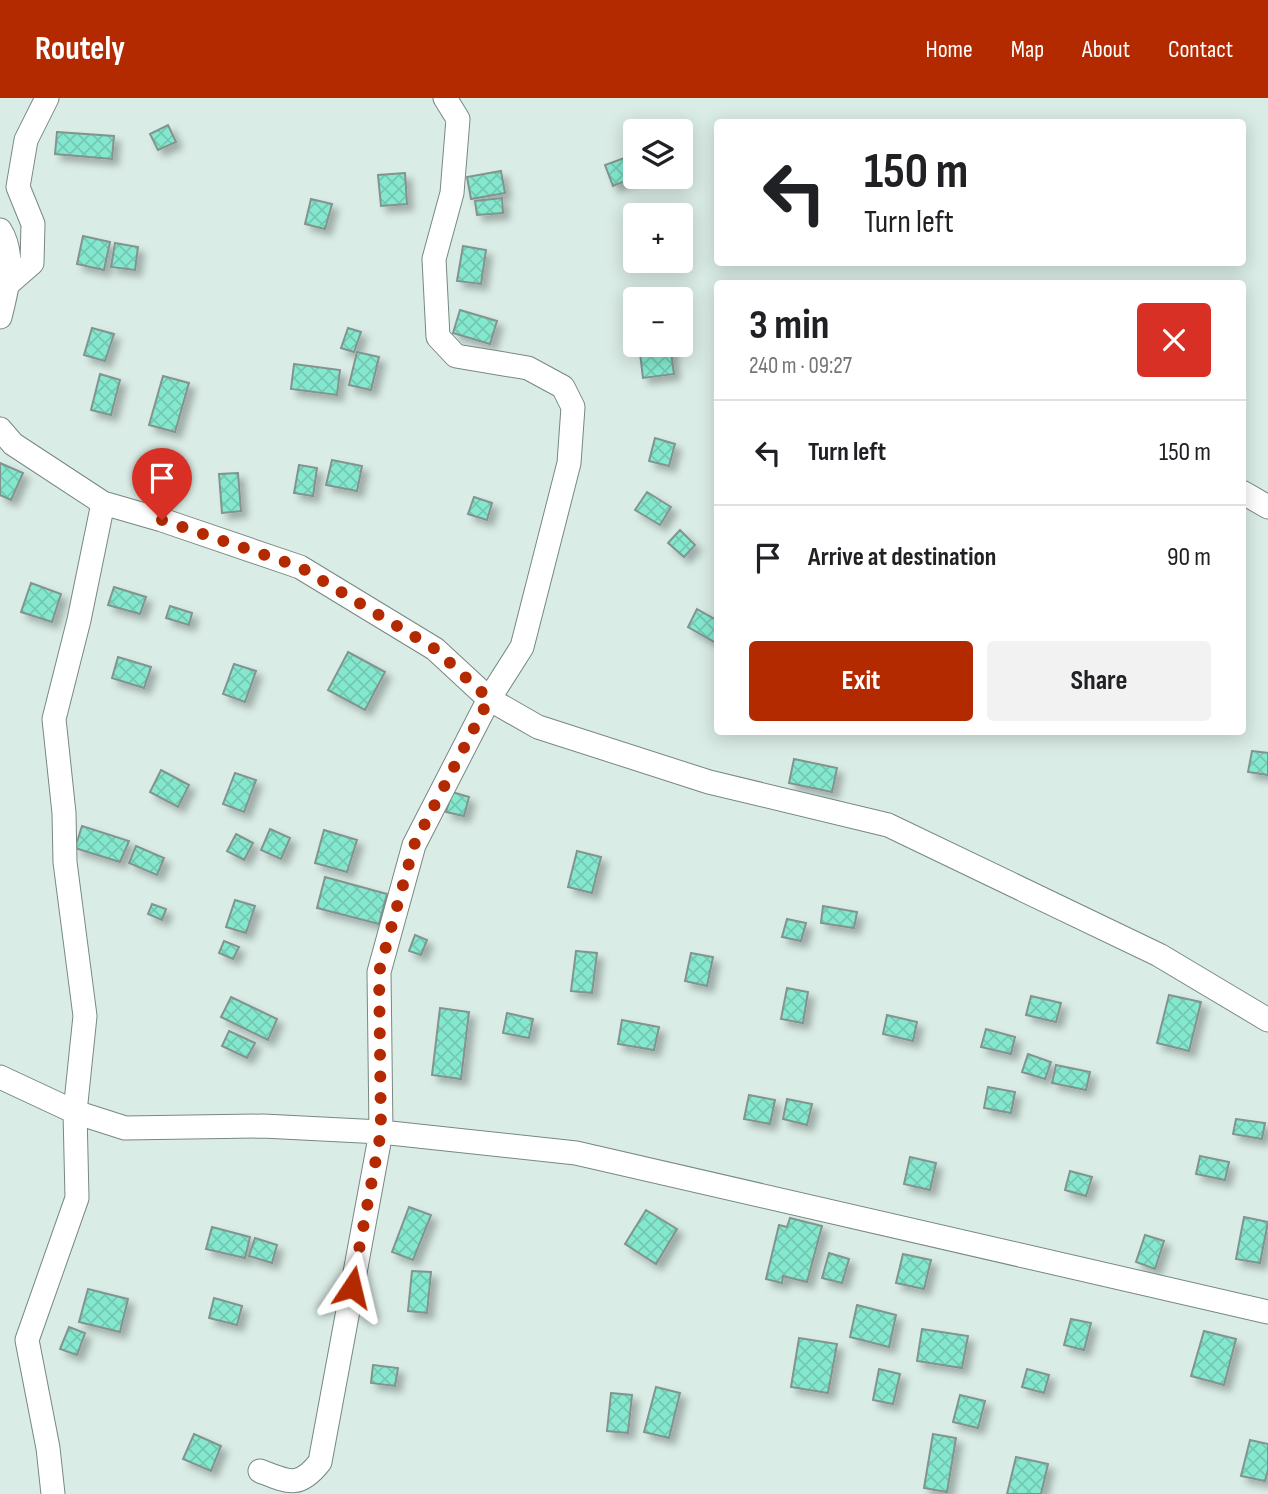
<!DOCTYPE html>
<html lang="en">
<head>
<meta charset="utf-8">
<style>
  :root { --surface:#fff; --page:#f2f2f2; --text:#202124; --muted:#757577; --line:#e0e0e0; --accent:#b42a00 }
  body { margin:0; font-family:"Sofia Sans Condensed",sans-serif; background:var(--page); color:var(--text); height:100vh; display:flex; flex-direction:column; font-size:26px; white-space:nowrap }
  * { box-sizing:border-box; margin:0 }
  p { font-size:23px; color:var(--muted) }
  .icon { flex:none; width:38px; height:38px; fill:none; stroke:currentColor; stroke-width:2; stroke-linecap:round; stroke-linejoin:round }
  .map { position:relative; flex:1; overflow:hidden }
  .panel { position:absolute; left:714px; top:182px; width:532px; height:455px; display:flex; flex-direction:column; background:var(--surface); border-radius:7px; box-shadow:0 4px 18px #0003 }
  .panel>* { flex:none }
  .guide { position:absolute; left:714px; top:21px; width:532px; height:147px; border-radius:7px; box-shadow:0 4px 18px #0003; background:#fff; color:var(--text); overflow:hidden }
  .controls { position:absolute; left:623px; top:21px; display:grid; gap:14px }
  .controls a { display:grid; place-items:center; width:70px; height:70px; border-radius:7px; background:var(--surface); box-shadow:0 4px 18px #0003; font-size:35px }
  .pin { position:absolute; display:grid; place-items:center; width:60px; height:60px; color:#fff; margin:-72px -30px; border-radius:50% 50% 50% 0; rotate:-45deg; box-shadow:0 0 7px #0007 }
  .pin .icon { rotate:45deg }
  .me { position:absolute; width:77px; margin:-38px; rotate:10deg; stroke-linejoin:round; filter:drop-shadow(0 0 5px #0008) }
  .turn { display:flex; align-items:center; gap:24px; height:147px; padding:0 35px; font-size:32px }
  .turn .icon { width:91px; height:91px; stroke-width:2.5 }
  .turn b { display:block; font-size:49px; line-height:60px }
  .round { display:grid; place-items:center; flex:none; width:74px; height:74px; border-radius:7px; background:var(--page) }
  .summary { display:flex; align-items:center; justify-content:space-between; height:119px; padding:0 35px }
  h1 { font-size:42px; font-weight:700; line-height:52px }
  .primary-button { display:flex; gap:14px; margin-top:auto; padding:14px 35px }
  .primary-button a { flex:1; height:80px; border-radius:7px; background:var(--accent); color:#fff; font-size:28px; font-weight:700; line-height:80px; text-align:center }
  .primary-button a+a { background:var(--page); color:var(--text) }
  ul { padding:0; list-style:none }
  li { display:flex; align-items:center; gap:21px; height:105px; padding:0 35px; border-top:2px solid var(--line) }
  li div { flex:1 }
  li b { display:block; font-size:26px }
  li em { font-style:normal }
  header { display:flex; align-items:center; gap:42px; box-sizing:border-box; height:98px; padding:0 35px; background:var(--accent); color:#fff }
  header strong { font-size:33px }
  nav { display:flex; gap:38px; margin-inline-start:auto; font-size:24px }
  .map>svg:first-child { display:block }
  .building { fill:url(#building-cross-hatch); stroke:#83948f; stroke-width:2; filter:url(#shadow) }
  .lines { fill:none; stroke-linecap:round; stroke-linejoin:round }
  .street-casing { stroke:#778883; stroke-width:25 }
  .street { stroke:#fff; stroke-width:23 }
  .route { stroke:#b42a00; stroke-width:12; stroke-dasharray:0 21.6 }
</style>
</head>
<body>
<header>
<strong>Routely</strong>
<nav><a>Home</a><a>Map</a><a>About</a><a>Contact</a></nav>
</header>
<div class="map">
<svg width="1268" height="1396" viewBox="0 0 1268 1396">
  <defs>
    <pattern id="building-cross-hatch" width="8" height="8" patternUnits="userSpaceOnUse" patternTransform="scale(1.75)"><rect width="8" height="8" fill="#84e8cf"/><path d="M0 0l8 8M0 8l8-8" fill="none" stroke="#72c8b2"/></pattern>
    <filter id="shadow"><feDropShadow dx="6" dy="6" stdDeviation="3.5" flood-color="#0004"/></filter>
  </defs>
  <rect width="100%" height="100%" fill="#daece6"/>
  <!-- building -->
  <path class="building" d="M168 27 176 44 158 52 150 36Z
    M57 34 114 38 112 61 55 56Z
    M627 59 635 79 613 88 605 67Z
    M501 73 505 95 471 101 467 79Z
    M405 75 407 106 381 108 378 77Z
    M502 100 503 115 477 117 475 103Z
    M311 101 332 106 325 131 305 126Z
    M83 138 110 144 104 172 77 166Z
    M115 145 138 149 135 172 111 169Z
    M463 148 486 152 481 186 457 183Z
    M460 212 497 223 490 246 453 235Z
    M92 230 114 236 105 263 84 257Z
    M348 230 361 234 354 254 341 250Z
    M639 247H670L674 276 643 280Z
    M357 254 379 259 371 292 349 287Z
    M294 266 340 272 337 297 291 291Z
    M100 276 120 282 111 317 91 312Z
    M163 278 189 285 175 334 149 327Z
    M655 340 675 346 669 368 649 363Z
    M332 362 362 368 357 393 326 387Z
    M0 365 23 375 11 402 0 397Z
    M299 367 317 370 313 398 294 395Z
    M238 375 241 413 222 415 219 376Z
    M647 394 671 409 660 427 635 412Z
    M474 399 492 405 487 422 468 416Z
    M680 432 695 447 684 459 668 445Z
    M31 485 61 496 52 524 21 514Z
    M114 489 146 499 140 516 108 507Z
    M170 508 192 515 189 527 166 520Z
    M697 511 718 523V546L688 529Z
    M348 554 385 574 365 612 328 592Z
    M118 559 151 569 144 590 112 580Z
    M234 566 256 573 245 604 223 596Z
    M1252 653 1268 655V677L1248 674Z
    M794 661 837 670 832 694 789 685Z
    M161 672 189 687 178 709 150 694Z
    M235 675 256 682 244 714 223 706Z
    M452 694 469 699 464 718 446 714Z
    M82 728 129 743 120 764 75 750Z
    M270 731 290 740 281 761 261 752Z
    M324 732 357 742 347 774 315 765Z
    M236 736 253 745 244 762 227 753Z
    M136 748 164 760 157 777 129 765Z
    M577 753 601 759 592 795 568 789Z
    M325 779 387 796 379 826 317 810Z
    M235 802 255 808 246 835 226 829Z
    M152 806 166 811 162 822 148 816Z
    M823 808 857 814 854 830 821 825Z
    M787 821 806 825 801 843 782 839Z
    M415 837 427 842 421 857 409 853Z
    M224 843 239 849 233 861 219 855Z
    M576 853 597 855 592 895 571 893Z
    M691 855 713 859 707 888 685 883Z
    M787 890 808 894 803 925 781 921Z
    M1169 897 1201 904 1189 953 1157 945Z
    M1031 898 1061 905 1056 924 1026 917Z
    M231 899 277 921 268 942 221 919Z
    M440 910 469 914 461 981 432 977Z
    M507 915 533 921 529 940 503 935Z
    M887 917 917 924 913 943 883 936Z
    M622 922 659 929 654 952 618 946Z
    M986 931 1015 939 1011 956 981 949Z
    M229 933 255 945 247 960 222 948Z
    M1028 956 1051 964 1045 981 1022 974Z
    M1056 967 1090 974 1086 992 1052 985Z
    M988 989 1015 994 1011 1015 984 1010Z
    M749 997 775 1002 770 1026 744 1021Z
    M787 1001 812 1006 807 1027 783 1021Z
    M1236 1021 1265 1025 1262 1041 1233 1036Z
    M1200 1058 1229 1064 1225 1082 1196 1076Z
    M910 1059 936 1065 930 1092 904 1086Z
    M1070 1073 1092 1079 1086 1098 1065 1092Z
    M409 1109 431 1117 413 1162 392 1154Z
    M646 1112 677 1131 656 1166 625 1146Z
    M1244 1119 1268 1124 1260 1165 1236 1161Z
    M790 1120 822 1128 807 1184 783 1178 782 1185 766 1181 779 1127 787 1129Z
    M212 1129 250 1139 245 1160 206 1151Z
    M1145 1137 1164 1143 1155 1171 1136 1164Z
    M255 1140 277 1147 272 1165 249 1158Z
    M829 1155 849 1161 842 1185 822 1180Z
    M903 1156 931 1162 924 1191 896 1185Z
    M412 1173 431 1174 427 1215 408 1213Z
    M88 1191 128 1201 120 1234 79 1224Z
    M214 1200 242 1208 237 1227 209 1220Z
    M857 1207 896 1217 889 1249 850 1239Z
    M1071 1221 1091 1225 1084 1252 1064 1247Z
    M69 1229 85 1235 77 1257 60 1251Z
    M922 1231 968 1238 962 1270 917 1263Z
    M1204 1233 1236 1241 1224 1287 1191 1278Z
    M799 1240 837 1246 828 1295 791 1289Z
    M373 1267 398 1270 395 1288 371 1285Z
    M879 1271 900 1276 893 1306 873 1302Z
    M1027 1271 1049 1277 1044 1295 1022 1289Z
    M656 1289 680 1295 669 1340 644 1334Z
    M611 1295 632 1297 628 1335 607 1333Z
    M960 1297 985 1303 978 1330 953 1324Z
    M194 1336 221 1348 211 1373 183 1361Z
    M933 1336 956 1340 947 1394 924 1390Z
    M1250 1342 1268 1346V1372L1265 1383 1241 1378Z
    M1016 1359 1048 1366 1041 1396H1007Z"/>
  <g class="lines">
    <defs>
      <path id="street" d="M0 132C16 157 7 192 0 219
        M9 185 32 165 33 126 18 89 26 42 47 0
        M0 331 13 346 103 405 162 422 300 469 435 551 489 601 538 629 709 684 888 727 1159 857 1268 922
        M1242 394 1268 409
        M0 979 75 1014 125 1030 263 1028 381 1034 576 1055 1268 1214
        M260 1373C288 1384 299 1391 320 1364L381 1034 379 874 414 747 489 601 522 549 569 365 573 309 563 289 528 270 456 258 438 239 434 161 452 95 458 21 445 0
        M53 1396 48 1350 27 1242 77 1100 75 1014 85 918 65 764 64 715 54 621 79 522 103 405"/>
    </defs>
    <!-- street casing -->
    <use href="#street" class="street-casing"/>
    <!-- street -->
    <use href="#street" class="street"/>
  </g>
  <g class="lines">
    <!-- route -->
    <path class="route" d="M162 422 300 469 435 551 489 601 414 747 379 874 381 1034 352 1189"/>
  </g>
</svg>
<div class="controls">
<a><svg class="icon" aria-label="layers" viewBox="0 0 24 24"><path d="M12 4l9 5-9 5-9-5zM3 14l9 5 9-5"/></svg></a>
<a>+</a>
<a>−</a>
</div>
<div class="pin" style="left:162px;top:422px;background:#d93025"><svg class="icon" aria-label="arrive" viewBox="0 0 24 24"><path d="M6 21V4h12l-3 4 3 4H6"/></svg></div>
<svg class="me" style="left:352px;top:1189px" viewBox="-20 -20 40 40"><path d="M0-17L14 15 0 8-14 15z" fill="#b42a00" stroke="#fff" stroke-width="4"/></svg>
<div class="guide">
<div class="turn"><svg class="icon" aria-label="left" viewBox="0 0 24 24"><path d="M17 20v-9H6M10 6l-5 5 5 5"/></svg><div><b>150 m</b>Turn left</div></div>
</div>
<section class="panel">
<div class="summary"><div><h1>3 min</h1><p>240 m · 09:27</p></div><a class="round" style="background:#d93025;color:#fff"><svg class="icon" aria-label="close" viewBox="0 0 24 24"><path d="M6 6l12 12M18 6L6 18"/></svg></a></div>
<ul>
<li><svg class="icon" aria-label="left" viewBox="0 0 24 24"><path d="M17 20v-9H6M10 6l-5 5 5 5"/></svg><div><b>Turn left</b></div><em>150 m</em></li>
<li><svg class="icon" aria-label="arrive" viewBox="0 0 24 24"><path d="M6 21V4h12l-3 4 3 4H6"/></svg><div><b>Arrive at destination</b></div><em>90 m</em></li>
</ul>
<div class="primary-button"><a>Exit</a><a>Share</a></div>
</section>
</div>
</body>
</html>
